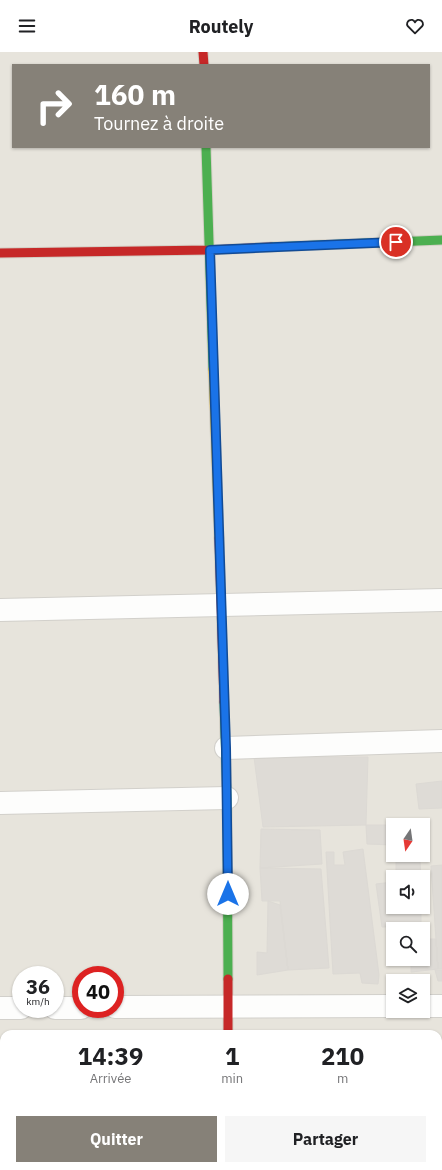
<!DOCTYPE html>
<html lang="fr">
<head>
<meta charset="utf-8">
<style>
  :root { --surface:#fff; --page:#f6f6f6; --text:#202124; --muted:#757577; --accent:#868178 }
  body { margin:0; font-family:"IBM Plex Sans",sans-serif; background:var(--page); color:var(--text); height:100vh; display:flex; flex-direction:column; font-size:15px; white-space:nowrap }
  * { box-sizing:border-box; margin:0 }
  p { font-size:13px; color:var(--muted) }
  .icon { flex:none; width:22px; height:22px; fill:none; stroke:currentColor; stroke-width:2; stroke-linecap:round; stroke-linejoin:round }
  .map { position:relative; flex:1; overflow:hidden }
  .sheet { position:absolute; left:0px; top:978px; width:442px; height:140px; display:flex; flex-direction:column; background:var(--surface); border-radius:12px 12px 0 0; box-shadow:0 1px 3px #0004 }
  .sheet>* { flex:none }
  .banner { position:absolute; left:12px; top:12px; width:418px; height:84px; border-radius:0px; box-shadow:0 1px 3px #0004; background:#868178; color:#fff; overflow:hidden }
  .needle { width:26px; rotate:193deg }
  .fabs { position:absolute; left:386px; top:766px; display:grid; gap:8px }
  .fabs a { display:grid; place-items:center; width:44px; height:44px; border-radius:0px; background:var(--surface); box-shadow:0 1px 3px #0004; font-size:20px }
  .speed { position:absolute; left:12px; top:914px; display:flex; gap:8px; font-size:20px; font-weight:700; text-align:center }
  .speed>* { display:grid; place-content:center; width:52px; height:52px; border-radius:50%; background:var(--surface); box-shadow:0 1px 3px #0004; line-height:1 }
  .speed small { font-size:10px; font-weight:400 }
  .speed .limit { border:6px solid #d22; background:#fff; color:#111 }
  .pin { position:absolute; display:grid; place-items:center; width:34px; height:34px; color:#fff; margin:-17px; border:2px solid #fff; border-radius:50%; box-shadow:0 1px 4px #0007 }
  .me { position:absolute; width:44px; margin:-22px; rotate:0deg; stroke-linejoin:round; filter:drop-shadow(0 0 3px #0008) }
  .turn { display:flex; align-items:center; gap:14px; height:84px; padding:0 16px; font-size:18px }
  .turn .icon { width:52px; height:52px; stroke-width:2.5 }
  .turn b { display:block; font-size:28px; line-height:34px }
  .eta { display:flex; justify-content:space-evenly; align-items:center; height:68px; text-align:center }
  .eta b { font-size:24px; font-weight:800; line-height:28px }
  .button { display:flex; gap:8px; margin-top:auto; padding:8px 16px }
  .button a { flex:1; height:46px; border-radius:0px; background:var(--accent); color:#fff; font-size:16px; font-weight:800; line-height:46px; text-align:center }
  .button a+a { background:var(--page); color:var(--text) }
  header { display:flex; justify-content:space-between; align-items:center; height:52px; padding:0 16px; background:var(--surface); font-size:18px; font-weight:800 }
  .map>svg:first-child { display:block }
  .residential { fill:#e7e4dc; fill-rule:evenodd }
  .building { fill:#dedbd6; stroke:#dcd9d4 }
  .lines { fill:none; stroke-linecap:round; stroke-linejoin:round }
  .street-casing { stroke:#d2d0cb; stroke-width:24 }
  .fast-casing { stroke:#d3cfc5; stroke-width:11 }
  .slow-casing { stroke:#d3cfc5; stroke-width:11 }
  .jam-casing { stroke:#d3cfc5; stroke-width:11 }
  .street { stroke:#fdfdfc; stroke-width:22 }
  .fast { stroke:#4caf50; stroke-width:9 }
  .slow { stroke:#ffc107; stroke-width:9 }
  .jam { stroke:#c62828; stroke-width:9 }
  .route-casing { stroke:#114b97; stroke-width:10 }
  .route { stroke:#1a73e8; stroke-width:7 }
</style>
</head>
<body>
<header><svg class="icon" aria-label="menu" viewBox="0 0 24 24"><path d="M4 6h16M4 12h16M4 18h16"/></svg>Routely<svg class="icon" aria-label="heart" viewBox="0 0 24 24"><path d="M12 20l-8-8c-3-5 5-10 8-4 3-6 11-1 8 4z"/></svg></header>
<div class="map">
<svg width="442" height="1118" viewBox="0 0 442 1118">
  <rect width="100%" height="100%" fill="#f4f2ee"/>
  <!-- residential -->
  <path class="residential" d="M0 0H442V1118H0ZM13 13H429V95H13ZM393 773H423V803H393ZM393 825H423V855H393ZM393 877H423V907H393ZM21 923H55V957H21ZM81 923H115V957H81ZM393 929H423V959H393ZM4 982H438V1114H4Z"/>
  <!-- building -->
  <path class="building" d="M254 705H368L366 773 263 775Z
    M442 729V756L419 757 416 732Z
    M366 773H393V793L367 792Z
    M261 777 320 778 322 812 260 816Z
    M363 797 379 923 378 932 362 931 360 921 333 922 326 800H334V813H345L343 800Z
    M396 810H420L421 825H396Z
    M442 813V917H438L431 814Z
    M260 816 321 817 329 916 288 918 280 849H262Z
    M393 830V855H421V874L382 875 376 832Z
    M268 849 280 853 288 918 257 923V900L267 901Z
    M423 887H436L438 917 411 920V907H423Z
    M435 918H442V929H438Z"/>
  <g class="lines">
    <defs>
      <path id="street" d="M0 558 442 548
        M226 696 442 689
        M0 751 227 746
        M423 954H442
        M115 955 393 954
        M0 956H21
        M55 956H81"/>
      <path id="fast" d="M206 95 213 317
        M271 195 442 188
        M224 650 227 746 228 927"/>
      <path id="slow" d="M213 317 219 486
        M227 1114V1118"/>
      <path id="jam" d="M203 0 204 13
        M0 201 210 198 271 195
        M219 486 224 650
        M228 927V982
        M438 1041H442
        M0 1050H4
        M0 1104 4 1101"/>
    </defs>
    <!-- street casing -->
    <use href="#street" class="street-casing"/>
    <!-- fast casing -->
    <use href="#fast" class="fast-casing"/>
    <!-- slow casing -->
    <use href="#slow" class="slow-casing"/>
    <!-- jam casing -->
    <use href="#jam" class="jam-casing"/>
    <!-- street -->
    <use href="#street" class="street"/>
    <!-- fast -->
    <use href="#fast" class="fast"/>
    <!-- slow -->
    <use href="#slow" class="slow"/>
    <!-- jam -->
    <use href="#jam" class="jam"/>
  </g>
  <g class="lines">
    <defs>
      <path id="route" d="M228 842 226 696 210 198 396 190"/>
    </defs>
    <!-- route casing -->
    <use href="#route" class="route-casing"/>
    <!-- route -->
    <use href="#route" class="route"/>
  </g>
</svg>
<div class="fabs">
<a><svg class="needle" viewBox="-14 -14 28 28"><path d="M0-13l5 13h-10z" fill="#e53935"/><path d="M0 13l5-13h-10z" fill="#757577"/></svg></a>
<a><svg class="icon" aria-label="sound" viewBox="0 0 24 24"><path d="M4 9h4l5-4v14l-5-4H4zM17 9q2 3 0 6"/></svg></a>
<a><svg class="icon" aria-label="search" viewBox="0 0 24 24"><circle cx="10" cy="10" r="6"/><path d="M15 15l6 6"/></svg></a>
<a><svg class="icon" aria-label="layers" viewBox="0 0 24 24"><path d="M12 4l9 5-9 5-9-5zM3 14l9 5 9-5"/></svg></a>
</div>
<div class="speed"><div>36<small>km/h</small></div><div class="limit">40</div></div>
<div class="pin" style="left:396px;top:190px;background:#d93025"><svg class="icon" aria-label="arrive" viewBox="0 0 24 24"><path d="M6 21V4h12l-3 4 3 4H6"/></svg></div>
<svg class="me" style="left:228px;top:842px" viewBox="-20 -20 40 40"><circle r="19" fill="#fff"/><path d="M0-13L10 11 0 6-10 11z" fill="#1a73e8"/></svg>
<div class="banner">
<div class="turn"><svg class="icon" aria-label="right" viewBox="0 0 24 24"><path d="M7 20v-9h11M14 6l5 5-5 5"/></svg><div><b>160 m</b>Tournez à droite</div></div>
</div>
<section class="sheet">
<div class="eta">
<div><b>14:39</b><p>Arrivée</p></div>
<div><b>1</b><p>min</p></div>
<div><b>210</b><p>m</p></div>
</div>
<div class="button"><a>Quitter</a><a>Partager</a></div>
</section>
</div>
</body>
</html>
